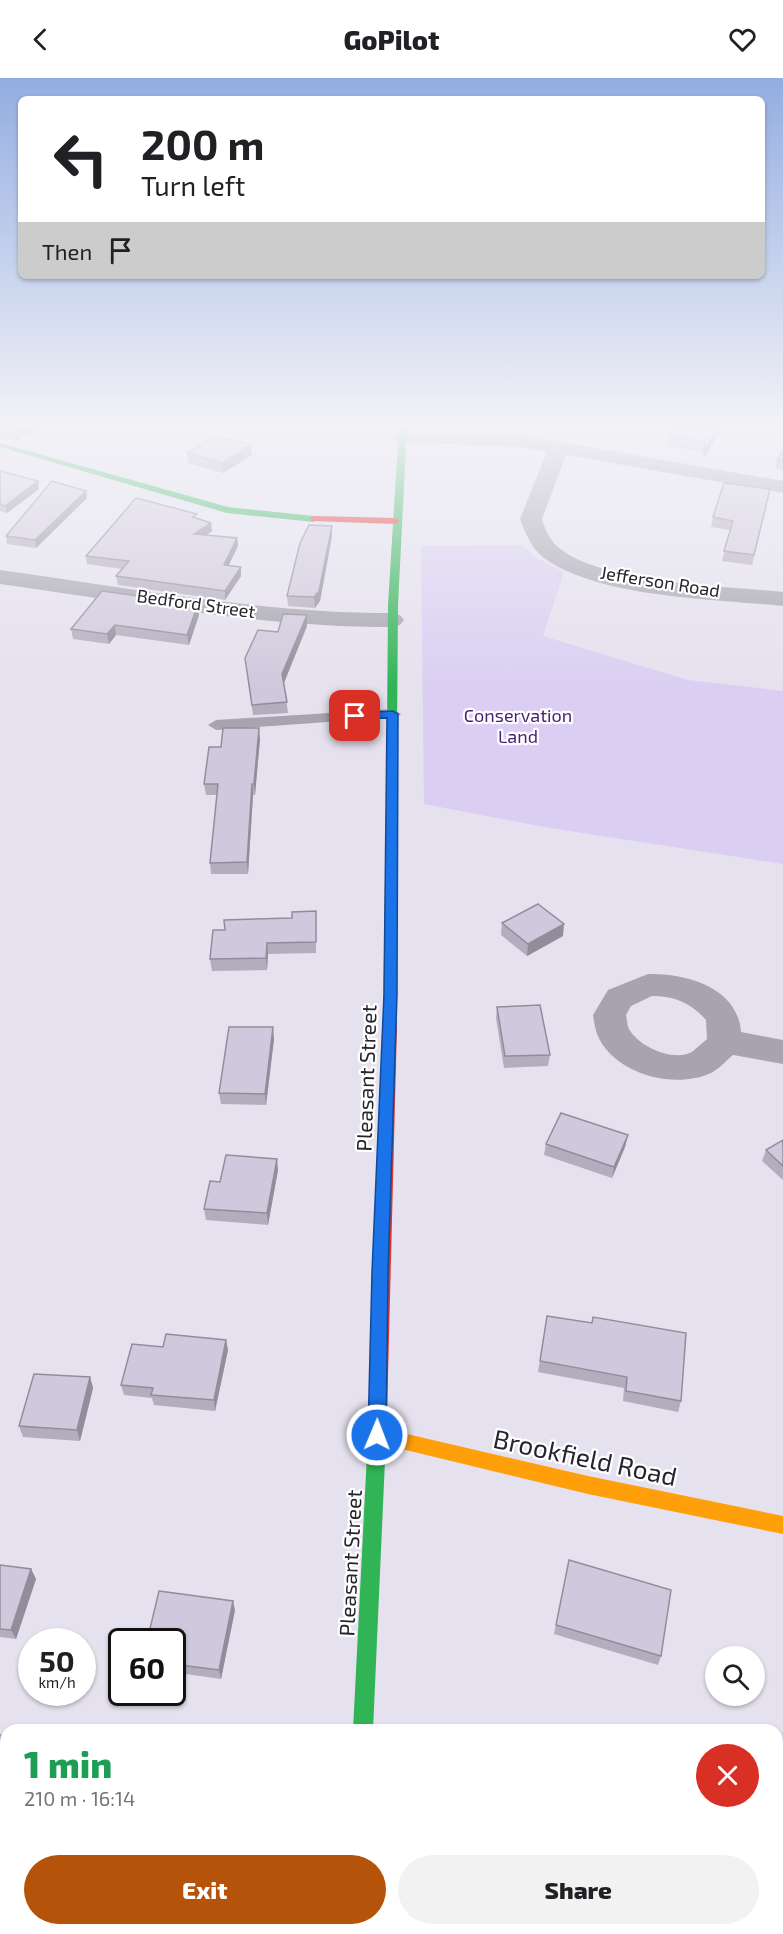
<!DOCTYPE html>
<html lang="en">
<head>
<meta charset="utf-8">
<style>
  :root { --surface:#fff; --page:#f2f2f2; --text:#202124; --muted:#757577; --accent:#b45309 }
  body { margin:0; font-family:"Exo 2",sans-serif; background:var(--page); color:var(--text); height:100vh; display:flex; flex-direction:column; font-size:22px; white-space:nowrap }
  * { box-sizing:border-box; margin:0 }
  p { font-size:20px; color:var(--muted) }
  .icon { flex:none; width:33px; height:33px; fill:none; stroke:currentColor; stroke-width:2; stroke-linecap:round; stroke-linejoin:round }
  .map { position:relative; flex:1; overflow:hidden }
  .sheet { position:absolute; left:0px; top:1646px; width:783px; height:212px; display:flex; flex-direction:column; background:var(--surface); border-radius:18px 18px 0 0; box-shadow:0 2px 4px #0004 }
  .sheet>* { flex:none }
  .guide { position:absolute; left:18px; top:18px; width:747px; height:183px; border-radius:9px; box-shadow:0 2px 4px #0004; background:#fff; color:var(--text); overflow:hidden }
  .fabs { position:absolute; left:705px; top:1568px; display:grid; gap:12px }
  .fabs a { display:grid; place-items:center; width:60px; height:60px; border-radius:50%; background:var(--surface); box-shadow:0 2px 4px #0004; font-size:30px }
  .speed { position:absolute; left:18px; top:1550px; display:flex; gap:12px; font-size:30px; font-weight:700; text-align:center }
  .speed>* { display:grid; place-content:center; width:78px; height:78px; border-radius:50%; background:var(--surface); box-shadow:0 2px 4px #0004; line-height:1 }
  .speed small { font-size:15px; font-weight:400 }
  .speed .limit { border:3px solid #111; border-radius:9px; background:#fff; color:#111 }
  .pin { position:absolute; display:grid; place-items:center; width:51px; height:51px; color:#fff; margin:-26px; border-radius:12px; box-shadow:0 3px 9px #0006 }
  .me { position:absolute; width:66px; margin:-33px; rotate:1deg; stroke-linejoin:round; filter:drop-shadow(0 0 4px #0008) }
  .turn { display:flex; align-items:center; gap:21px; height:126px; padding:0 24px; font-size:27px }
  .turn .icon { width:78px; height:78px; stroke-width:2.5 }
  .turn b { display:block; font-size:42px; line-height:51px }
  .then { display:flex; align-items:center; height:57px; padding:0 24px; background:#0003; gap:12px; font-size:22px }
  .round { display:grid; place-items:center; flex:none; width:63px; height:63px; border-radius:32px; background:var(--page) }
  .overview { display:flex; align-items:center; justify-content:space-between; height:102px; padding:0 24px }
  h1 { font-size:36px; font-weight:800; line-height:45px; color:#1e9e55 }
  .primary-button { display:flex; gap:12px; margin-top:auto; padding:12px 24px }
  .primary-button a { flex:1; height:69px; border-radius:36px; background:var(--accent); color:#fff; font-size:24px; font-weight:800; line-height:69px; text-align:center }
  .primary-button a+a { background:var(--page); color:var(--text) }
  header { display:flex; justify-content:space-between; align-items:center; height:78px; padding:0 24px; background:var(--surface); font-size:27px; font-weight:800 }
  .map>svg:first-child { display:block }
  .green { fill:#dacff2 }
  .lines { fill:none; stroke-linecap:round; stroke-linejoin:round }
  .lane { fill:#a7a4af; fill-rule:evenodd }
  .street { fill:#a7a4af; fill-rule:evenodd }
  .fast { fill:#30b455; fill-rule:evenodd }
  .slow { fill:#ff9f0a; fill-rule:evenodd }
  .jam { fill:#e5322d; fill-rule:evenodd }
  .wall { fill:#b3adbe }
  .shaded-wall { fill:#928d9b }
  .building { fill:#d0c9dd; stroke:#928d9b; stroke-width:1.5 }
  .route { fill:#1a73e8; stroke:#114b97; stroke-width:1.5 }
  .labels { text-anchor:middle; stroke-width:4.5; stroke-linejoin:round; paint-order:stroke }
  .far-street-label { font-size:18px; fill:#26242d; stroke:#fff }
  .far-park-label { font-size:18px; fill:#462376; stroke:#fff }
  .street-label { font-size:21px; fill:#26242d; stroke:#fff }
  .near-street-label { font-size:26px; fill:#26242d; stroke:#fff }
</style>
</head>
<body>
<header><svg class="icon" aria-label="back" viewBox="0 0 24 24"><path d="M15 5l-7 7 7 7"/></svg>GoPilot<svg class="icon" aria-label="heart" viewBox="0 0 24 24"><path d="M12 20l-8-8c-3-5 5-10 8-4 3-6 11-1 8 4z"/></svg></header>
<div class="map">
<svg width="783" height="1856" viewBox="0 0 783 1856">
  <rect width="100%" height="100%" fill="#e5e1ee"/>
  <!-- green -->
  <path class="green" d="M523 467 535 479 564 494 543 558 688 602 783 613V786L550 750 424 726 421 468Z"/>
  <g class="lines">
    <!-- lane -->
    <path class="lane" d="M393 631 401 636 398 639 216 652 208 647 216 642Z"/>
    <!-- street -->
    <path class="street" d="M403 354 520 357 783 403V415L566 377 542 441C545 451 549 461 558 469 601 506 726 508 783 514V528C716 521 599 520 544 480 532 471 525 455 520 441L547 374 520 369 396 364 393 360 396 356Z
      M0 492C130 510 261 535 392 535L400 537 404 542 400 547 392 549C261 549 130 524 0 506Z
      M648 896C685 895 738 909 741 954L783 962V986L733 977C726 983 719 991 711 995 674 1012 613 996 597 956 595 950 594 943 593 937L608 912ZM652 918C675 918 691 925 706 942L707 961C702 965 697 970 692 974 673 984 639 969 629 951 627 947 627 941 626 937L631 928Z
      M0 1656H6V1708H0Z"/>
    <!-- fast -->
    <path class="fast" d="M399 349H407L398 527 397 656 392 659 387 656 388 527Z
      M0 365 228 429 314 438 318 441 314 444 227 435 0 369Z
      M378 1329 384 1331 387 1337 373 1652H353L369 1337 372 1331Z
      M340 1851H362L361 1856H339Z"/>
    <!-- slow -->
    <path class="slow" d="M392 653 397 656V946L390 951 383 946 387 656Z
      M377 1349 588 1398 783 1438V1456L588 1416 377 1365 371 1363 368 1357 371 1351Z"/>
    <!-- jam -->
    <path class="jam" d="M314 438 396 440 400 443 396 446 311 443V439Z
      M390 941 397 946 387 1337 384 1343 378 1345 372 1343 369 1337 383 946Z"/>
  </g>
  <!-- wall -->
  <path class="wall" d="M0 349H43L16 363 0 360Z
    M674 349H723L703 381V374L667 368 669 359Z
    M783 373V392L775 390 777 381Z
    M187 375 252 377 223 395 188 385Z
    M0 393 39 411 7 435 0 433Z
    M770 411 752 487 722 483 730 452 711 449 713 439Z
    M86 413 87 420 36 470 7 466 6 458Z
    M197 441 212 453 206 457 237 460 238 468 229 487 241 498 225 522 118 507 116 498 122 491 87 486 86 478Z
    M332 458 320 523 315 530 288 528 287 518Z
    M198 526 199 537 189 567 116 557 109 566 73 561 71 551Z
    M307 537V548L284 605 288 635 253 637 245 580 278 554Z
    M260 661 255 717H253L248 796H211L210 785 217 717H206L204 706 221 669Z
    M316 833V875L268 876 267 892 212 893 210 881 225 852 292 840Z
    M502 845 563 858 527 878 501 857Z
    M497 929 550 977 548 988 504 990 496 940Z
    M274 961 266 1027 221 1026 219 1015Z
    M628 1057 625 1069 612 1100 544 1077 546 1066Z
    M783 1062V1102L762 1083 766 1072Z
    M278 1092 268 1147 206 1142 204 1131 220 1104Z
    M547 1238 681 1323 678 1334 623 1323 624 1310 538 1294Z
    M226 1262 228 1272 215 1333 154 1327 152 1320 124 1317 121 1307 163 1269Z
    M90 1299 93 1310 80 1363 23 1359 19 1348Z
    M569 1482 661 1578 658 1587 554 1556Z
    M0 1487 31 1491 36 1501 16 1561 0 1559Z
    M235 1532 221 1601 172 1594V1563Z
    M699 1851H745V1856H715Z"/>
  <!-- shaded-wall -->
  <path class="shaded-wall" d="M28 349H43L16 363 14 356Z
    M719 349H723L703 381 704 372Z
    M251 367 252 377 223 395 222 385Z
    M38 403 39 411 7 435 5 428Z
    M86 413 87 420 36 470 35 462Z
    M211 445 212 453 195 465 194 456Z
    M332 448V458L320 523 315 530 314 519Z
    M237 460 238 468 224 496V487Z
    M241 489V498L225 522V513Z
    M198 526 199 537 189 567 187 557Z
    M307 537V548L283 607 282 596Z
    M115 547 116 557 109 566 107 556Z
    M259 650 260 661 255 717 254 706Z
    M252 706 253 717 248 796 247 784Z
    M564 846 563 858 527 878 528 866Z
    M267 865 268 876 267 892 266 880Z
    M273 949 274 961 266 1027 265 1016Z
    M628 1057 625 1069 612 1100 614 1089Z
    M277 1081 278 1092 268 1147 267 1135Z
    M226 1262 228 1272 215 1333 214 1322Z
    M90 1299 93 1310 80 1363 77 1352Z
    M31 1491 36 1501 16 1561 11 1552Z
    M233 1523 235 1532 221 1601 219 1592Z
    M105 1851H109L110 1852 109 1856H103Z"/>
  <!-- building -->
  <path class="building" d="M0 349H28L14 356 0 353Z
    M674 349H719L704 372 705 364 669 359Z
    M216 358 251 367 222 385 187 375Z
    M783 373V382L777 381Z
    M0 393 38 403 5 428 0 426Z
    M52 403 86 413 35 462 6 458Z
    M724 405 770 411 754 477 724 473 733 443 713 439Z
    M136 420 197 436 193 439 211 445 194 456 237 460 224 487 241 489 225 513 116 498 129 483 86 478Z
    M309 447 332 448 319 513 314 519 287 518 300 465Z
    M102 513 198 526 187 557 115 547 107 556 71 551Z
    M283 536 307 537 282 596 287 624 252 627 245 580 258 552 278 554Z
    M223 650H259L254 706H252L247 784 210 785 218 706H204L209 669H221Z
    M538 826 564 846 528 866 502 845Z
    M316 833V864L267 865 266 880 210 881 213 852H225L224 842 292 840V834Z
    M540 927 550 977 505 978 497 929Z
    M229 949H273L265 1016 219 1015Z
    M561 1035 628 1057 614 1089 546 1066Z
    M783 1062V1088L766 1072Z
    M226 1077 277 1081 267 1135 204 1131 210 1103 220 1104Z
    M547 1238 592 1245 593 1239 686 1255 681 1323 626 1313 627 1299 540 1283Z
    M166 1256 226 1262 214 1322 151 1317 153 1310 121 1307 132 1266 163 1269Z
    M34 1296 90 1299 77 1352 19 1348Z
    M569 1482 671 1512 661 1578 556 1547Z
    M0 1487 31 1491 11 1552 0 1551Z
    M159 1513 233 1523 219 1592 172 1586V1563H147Z
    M0 1843 6 1844V1851H105L103 1856H0Z
    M724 1851H745V1856H740Z"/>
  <!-- sky -->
  <linearGradient id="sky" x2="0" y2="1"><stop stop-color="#93ade1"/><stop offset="0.57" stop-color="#f3f2f7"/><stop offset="1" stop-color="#f3f2f7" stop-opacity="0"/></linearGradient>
  <rect width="783" height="609" fill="url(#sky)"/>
  <!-- route -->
  <path class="route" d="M393 633 398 636 397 916 388 1194 386 1357 384 1363 377 1365 371 1363 368 1357 372 1194 384 916 387 640 355 641 349 638 355 635Z"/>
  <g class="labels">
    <!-- far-street labels -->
    <g class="far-street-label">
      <text transform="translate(660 504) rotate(9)" y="6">Jefferson Road</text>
      <text transform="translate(196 526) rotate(8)" y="6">Bedford Street</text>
    </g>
    <!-- far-park labels -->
    <g class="far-park-label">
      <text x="518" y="644">Conservation<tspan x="518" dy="21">Land</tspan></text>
    </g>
    <!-- street labels -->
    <g class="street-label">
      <text transform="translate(367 1000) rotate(-88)" y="7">Pleasant Street</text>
      <text transform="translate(351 1485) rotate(-87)" y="7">Pleasant Street</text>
    </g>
    <!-- near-street labels -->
    <g class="near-street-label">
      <text transform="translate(585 1380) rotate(12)" y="9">Brookfield Road</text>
    </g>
  </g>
</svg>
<div class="fabs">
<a><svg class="icon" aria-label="search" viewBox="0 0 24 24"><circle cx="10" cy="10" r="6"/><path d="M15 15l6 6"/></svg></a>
</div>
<div class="speed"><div>50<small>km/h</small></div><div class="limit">60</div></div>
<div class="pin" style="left:355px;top:638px;background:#d93025"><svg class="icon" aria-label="arrive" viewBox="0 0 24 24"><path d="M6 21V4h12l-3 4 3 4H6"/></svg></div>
<svg class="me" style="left:377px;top:1357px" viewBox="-20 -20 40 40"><circle r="17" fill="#1a73e8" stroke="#fff" stroke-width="3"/><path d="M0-11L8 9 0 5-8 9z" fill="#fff"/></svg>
<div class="guide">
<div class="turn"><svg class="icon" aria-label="left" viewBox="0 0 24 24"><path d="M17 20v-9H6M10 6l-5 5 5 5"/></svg><div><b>200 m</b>Turn left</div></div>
<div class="then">Then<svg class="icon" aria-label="arrive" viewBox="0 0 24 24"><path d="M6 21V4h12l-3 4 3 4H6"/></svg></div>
</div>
<section class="sheet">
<div class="overview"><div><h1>1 min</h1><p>210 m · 16:14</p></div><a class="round" style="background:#d93025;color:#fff"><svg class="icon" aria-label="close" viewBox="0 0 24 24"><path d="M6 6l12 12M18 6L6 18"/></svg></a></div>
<div class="primary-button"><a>Exit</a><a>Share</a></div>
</section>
</div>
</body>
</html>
